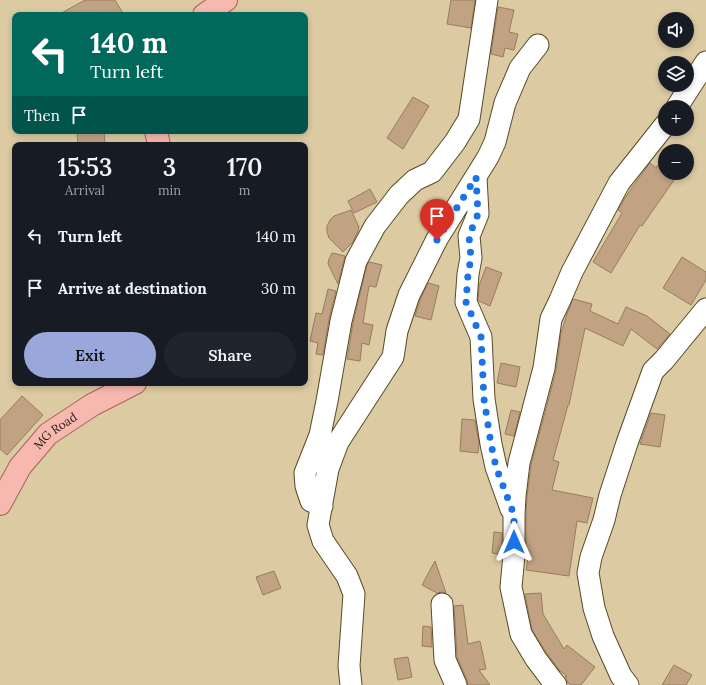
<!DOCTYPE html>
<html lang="en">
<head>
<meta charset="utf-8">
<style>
  :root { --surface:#171b24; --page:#20242c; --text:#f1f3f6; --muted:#9ea1a6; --accent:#9aa7db }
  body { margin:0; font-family:Lora,serif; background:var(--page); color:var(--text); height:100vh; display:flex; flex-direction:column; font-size:15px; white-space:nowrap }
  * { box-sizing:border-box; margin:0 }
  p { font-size:13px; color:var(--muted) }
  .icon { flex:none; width:22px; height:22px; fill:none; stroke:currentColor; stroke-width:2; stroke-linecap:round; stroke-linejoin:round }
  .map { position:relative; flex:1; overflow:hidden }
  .drawer { position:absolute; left:12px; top:142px; width:296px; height:244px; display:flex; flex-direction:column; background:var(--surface); border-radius:8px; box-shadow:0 2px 6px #0003 }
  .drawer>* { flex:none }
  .banner { position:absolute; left:12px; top:12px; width:296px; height:122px; border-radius:8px; box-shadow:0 2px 6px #0003; background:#00695c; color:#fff; overflow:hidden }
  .tools { position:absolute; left:658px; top:12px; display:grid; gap:8px }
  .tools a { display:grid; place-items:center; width:36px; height:36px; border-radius:50%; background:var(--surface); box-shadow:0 2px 6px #0003; font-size:20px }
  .pin { position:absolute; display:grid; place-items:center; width:34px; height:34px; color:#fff; margin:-41px -17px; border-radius:50% 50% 50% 0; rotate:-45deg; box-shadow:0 0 4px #0007 }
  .pin .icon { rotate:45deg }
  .me { position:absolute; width:44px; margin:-22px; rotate:0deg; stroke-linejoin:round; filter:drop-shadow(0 0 3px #0008) }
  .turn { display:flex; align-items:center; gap:14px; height:84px; padding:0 12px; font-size:18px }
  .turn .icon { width:52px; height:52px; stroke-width:2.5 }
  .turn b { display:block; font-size:28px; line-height:34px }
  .then { display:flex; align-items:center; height:38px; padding:0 12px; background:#0003; gap:8px; font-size:15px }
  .eta { display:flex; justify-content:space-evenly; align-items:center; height:68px; text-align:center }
  .eta b { font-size:24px; font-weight:600; line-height:28px }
  .action { display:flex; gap:8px; margin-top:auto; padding:8px 12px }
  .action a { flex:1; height:46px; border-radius:24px; background:var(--accent); color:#111; font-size:16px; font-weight:600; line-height:46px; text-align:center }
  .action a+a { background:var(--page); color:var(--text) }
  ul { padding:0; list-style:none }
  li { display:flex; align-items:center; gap:12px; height:52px; padding:0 12px }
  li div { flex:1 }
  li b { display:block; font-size:15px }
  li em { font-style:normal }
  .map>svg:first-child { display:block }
  .building { fill:#c1a383; stroke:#997c5d }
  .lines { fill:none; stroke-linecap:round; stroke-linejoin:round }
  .minor-casing { stroke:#594a25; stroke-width:23 }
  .major-casing { stroke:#aa6456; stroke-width:24 }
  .minor { stroke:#fff; stroke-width:21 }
  .major { stroke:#f7b8b0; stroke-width:22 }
  .route { stroke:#1a73e8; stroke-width:7; stroke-dasharray:0 12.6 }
  .labels { text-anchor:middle; stroke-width:4; stroke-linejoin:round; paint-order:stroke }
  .street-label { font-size:12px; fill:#262010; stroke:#dbcaa2 }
</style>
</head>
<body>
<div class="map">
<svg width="706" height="685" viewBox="0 0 706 685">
  <rect width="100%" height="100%" fill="#dbcaa2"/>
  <!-- building -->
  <path class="building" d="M85 0H115L124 15H58Z
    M451 0H475L471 28 447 24Z
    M498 7 514 10 509 32 518 34 514 50 505 48 503 57 491 54Z
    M413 97 429 106 403 149 387 138Z
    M77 131H104L105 145H78Z
    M665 155V174L674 180 642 226 640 225 611 273 593 262 622 213 618 210 626 196 650 163 656 168Z
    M370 189 377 202 354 213 348 201Z
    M351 210 359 227 358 231 353 242 343 252 329 238 327 232V226L330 220 334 216Z
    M332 253 345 256 338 284 328 264 329 259Z
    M682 257 706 272V280L691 305 663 288Z
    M369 262 382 265 376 287 369 286 363 323 373 325 369 345 362 343 360 361 347 359 353 323 367 265Z
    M486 267 502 273 490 306 479 301 478 300 479 286Z
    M428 283 439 286 431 320 415 316 420 300Z
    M328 289 336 291 329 319 323 355 316 354 318 343 310 341 316 313 322 314Z
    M573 299 592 304 590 311 618 324 626 307 647 316 670 334 657 349 631 329 623 346 585 328 569 405H568L553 460 559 462 552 490 593 498 587 523 577 521 569 576 526 570 528 558H526V515L527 497 531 465 556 371 561 333 567 314Z
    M501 363 520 367 516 387 497 383Z
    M22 396 43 415 7 455 0 449V420Z
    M511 410 520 412 514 436 505 434Z
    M651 413 665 415 660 447 640 444Z
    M462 419 475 420 479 443 478 453 460 451Z
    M494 532 502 533V555L492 553Z
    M435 561 446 593 442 592 437 593 422 585Z
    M274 571 281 588 263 595 256 577Z
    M541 593 543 614 564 649 567 645 595 667 581 685H571L568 683 565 677 567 676 560 671 546 652 532 630 525 594Z
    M463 605 468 644 480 641 486 669 479 670 490 685H468L467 680 457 657 454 606Z
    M423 626 431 627 432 647 422 646Z
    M408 657 412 677 398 680 394 659Z
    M674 665 692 675 686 685H662Z"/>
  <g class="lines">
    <defs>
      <path id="minor" d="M677 107 706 62
        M476 177 478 214 469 236 471 258 468 274 466 302 481 337 484 399 491 444 496 467 511 509
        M322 506 311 501 306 486 305 473 320 435 327 401 341 321 356 261 375 226 399 195 415 180 432 172 455 142 469 119 487 0
        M442 604 445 660 456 685
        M351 685 349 666 354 594 347 576 323 541 318 525 328 469 338 442 393 357 397 331 409 295 437 239 488 157 495 142 505 103 520 68 538 45
        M556 685 551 679 536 659 521 634 511 587 514 555V515L515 496 519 463 544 368 551 319 560 300 572 272 619 183 665 125
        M628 685 621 676 603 636 594 608 588 573 591 557 604 520 610 495 627 443 653 371 664 360 706 309"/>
      <g id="major">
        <path d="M204 15 226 0"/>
        <path d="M156 131 159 145"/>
        <path id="s1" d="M0 504 20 467 48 434 92 405 135 383"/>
      </g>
    </defs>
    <!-- minor casing -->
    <use href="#minor" class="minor-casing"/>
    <!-- major casing -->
    <use href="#major" class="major-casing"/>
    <!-- minor -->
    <use href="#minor" class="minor"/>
    <!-- major -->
    <use href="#major" class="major"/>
  </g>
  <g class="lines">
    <!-- route -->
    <path class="route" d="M437 240 476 177 478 214 469 236 471 258 468 274 466 302 481 337 484 399 491 444 496 467 514 515V542"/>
  </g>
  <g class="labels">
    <!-- street labels -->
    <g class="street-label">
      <text dy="4" stroke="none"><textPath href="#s1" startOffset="93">MG Road</textPath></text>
    </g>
  </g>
</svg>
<div class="tools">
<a><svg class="icon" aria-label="sound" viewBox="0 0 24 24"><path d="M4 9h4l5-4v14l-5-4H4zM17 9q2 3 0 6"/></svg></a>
<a><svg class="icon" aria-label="layers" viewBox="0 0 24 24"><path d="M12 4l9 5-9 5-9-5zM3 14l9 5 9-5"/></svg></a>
<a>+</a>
<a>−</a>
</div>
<div class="pin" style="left:437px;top:240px;background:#d93025"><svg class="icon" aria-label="arrive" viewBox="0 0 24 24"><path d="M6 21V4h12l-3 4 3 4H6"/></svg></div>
<svg class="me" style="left:514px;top:542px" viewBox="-20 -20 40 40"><path d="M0-17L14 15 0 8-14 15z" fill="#1a73e8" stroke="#fff" stroke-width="4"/></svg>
<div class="banner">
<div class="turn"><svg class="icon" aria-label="left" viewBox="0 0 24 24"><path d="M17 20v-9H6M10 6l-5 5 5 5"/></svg><div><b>140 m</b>Turn left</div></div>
<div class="then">Then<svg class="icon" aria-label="arrive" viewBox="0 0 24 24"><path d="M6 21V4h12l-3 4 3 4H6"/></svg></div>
</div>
<section class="drawer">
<div class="eta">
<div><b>15:53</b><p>Arrival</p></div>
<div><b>3</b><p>min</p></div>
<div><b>170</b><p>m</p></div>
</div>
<ul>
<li><svg class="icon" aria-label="left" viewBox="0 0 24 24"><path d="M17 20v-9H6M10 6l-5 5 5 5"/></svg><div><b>Turn left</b></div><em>140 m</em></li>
<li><svg class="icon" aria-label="arrive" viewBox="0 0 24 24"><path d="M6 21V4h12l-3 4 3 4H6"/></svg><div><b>Arrive at destination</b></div><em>30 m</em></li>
</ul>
<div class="action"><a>Exit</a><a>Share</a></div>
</section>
</div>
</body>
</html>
